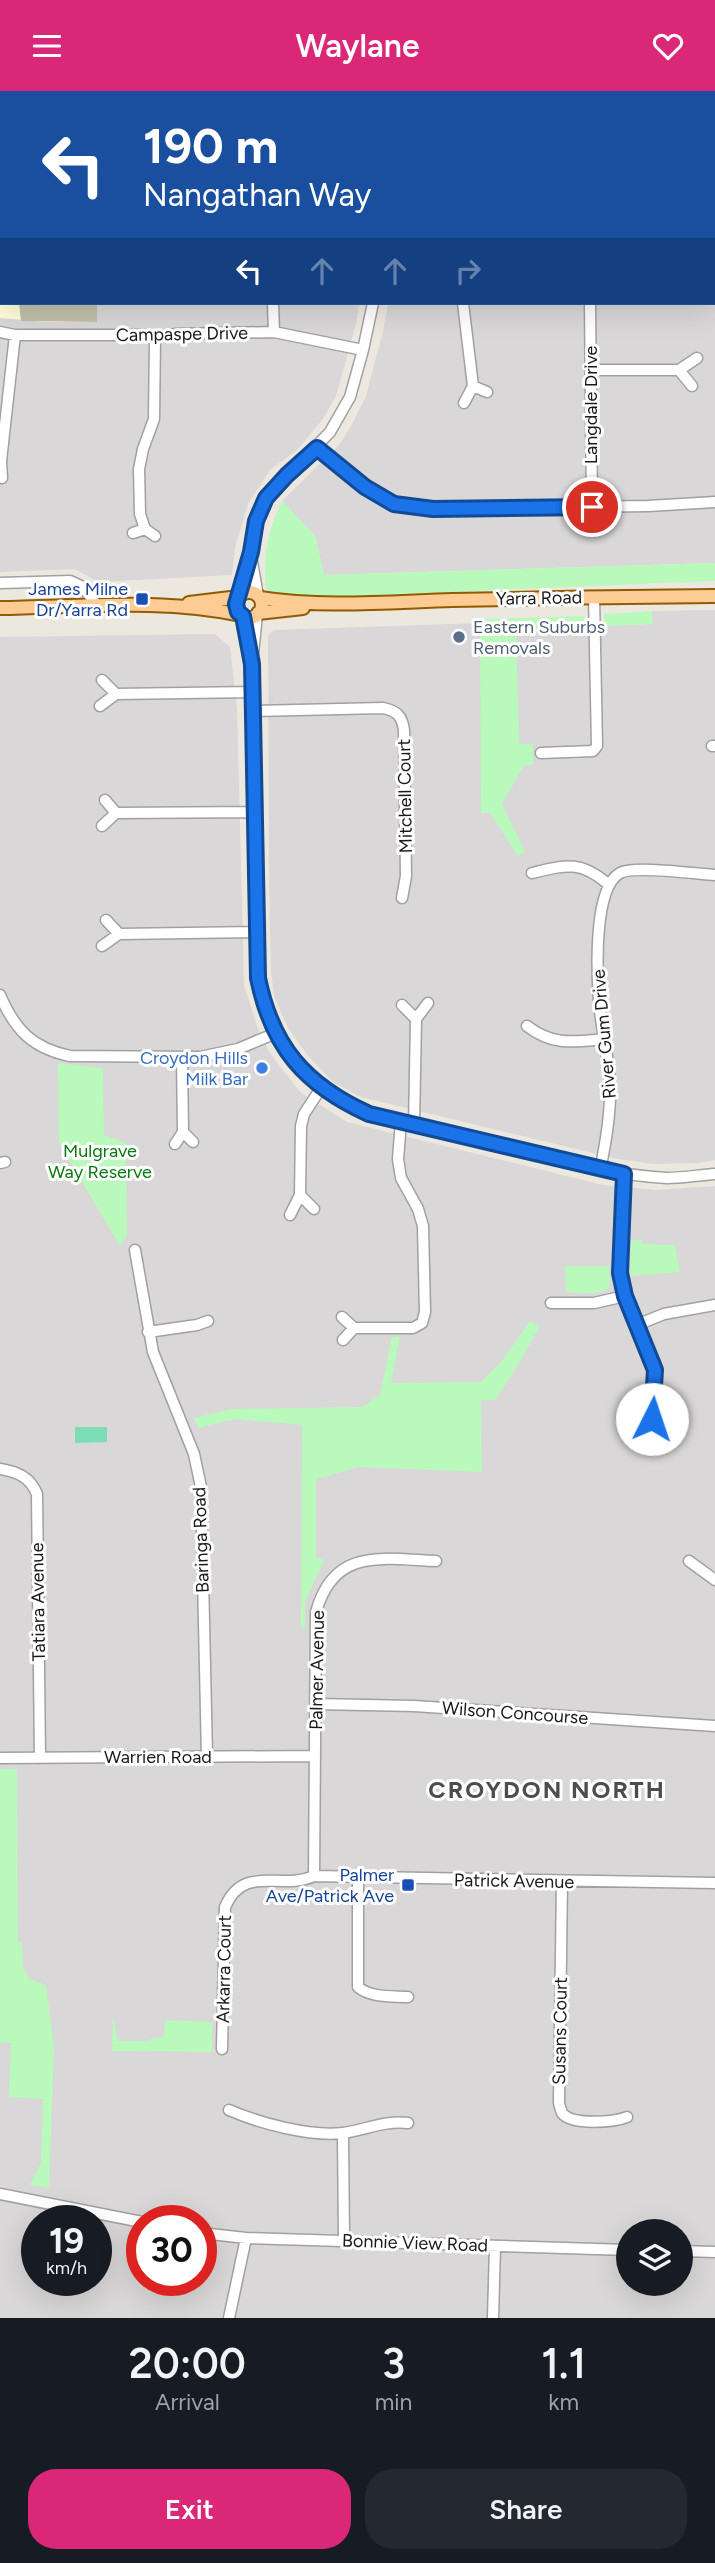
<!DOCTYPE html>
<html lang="en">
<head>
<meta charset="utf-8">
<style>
  :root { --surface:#171b24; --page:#242831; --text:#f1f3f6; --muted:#9ea1a6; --accent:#db2777 }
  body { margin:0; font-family:Figtree,sans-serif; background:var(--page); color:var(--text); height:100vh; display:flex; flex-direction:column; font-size:26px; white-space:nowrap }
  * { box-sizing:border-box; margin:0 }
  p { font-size:23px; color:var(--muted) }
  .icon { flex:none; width:38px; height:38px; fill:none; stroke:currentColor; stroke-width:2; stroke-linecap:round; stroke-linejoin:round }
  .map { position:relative; height:2227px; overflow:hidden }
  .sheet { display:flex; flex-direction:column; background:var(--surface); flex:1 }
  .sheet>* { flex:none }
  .top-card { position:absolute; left:0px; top:0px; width:716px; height:214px; box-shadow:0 7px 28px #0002; background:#1a4fa0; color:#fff; overflow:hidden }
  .fabs { position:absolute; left:616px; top:2128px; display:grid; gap:14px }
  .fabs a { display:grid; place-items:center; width:77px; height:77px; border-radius:50%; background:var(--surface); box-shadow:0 7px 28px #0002; font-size:35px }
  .speed { position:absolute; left:21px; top:2114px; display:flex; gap:14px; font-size:35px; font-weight:700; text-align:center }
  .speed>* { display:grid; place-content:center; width:91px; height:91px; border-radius:50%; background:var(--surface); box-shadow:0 7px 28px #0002; line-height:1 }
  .speed small { font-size:18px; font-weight:400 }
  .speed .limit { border:10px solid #d22; background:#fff; color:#111 }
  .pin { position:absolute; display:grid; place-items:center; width:60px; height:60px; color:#fff; margin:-30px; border:4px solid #fff; border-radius:50%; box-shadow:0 2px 7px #0007 }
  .me { position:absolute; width:77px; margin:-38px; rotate:4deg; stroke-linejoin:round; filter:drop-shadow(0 0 5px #0008) }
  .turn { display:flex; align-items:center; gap:24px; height:147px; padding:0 28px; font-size:32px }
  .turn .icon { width:91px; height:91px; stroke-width:2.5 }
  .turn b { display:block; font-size:49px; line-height:60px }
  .lanes { display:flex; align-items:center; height:66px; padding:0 28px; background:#0003; justify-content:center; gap:35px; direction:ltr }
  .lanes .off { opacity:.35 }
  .eta { display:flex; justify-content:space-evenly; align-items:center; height:119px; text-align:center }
  .eta b { font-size:42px; font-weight:600; line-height:49px }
  .action { display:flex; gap:14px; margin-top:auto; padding:14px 28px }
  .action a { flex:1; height:80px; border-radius:28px; background:var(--accent); color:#fff; font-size:28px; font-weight:600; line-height:80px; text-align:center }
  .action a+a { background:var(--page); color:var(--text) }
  header { display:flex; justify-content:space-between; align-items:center; height:91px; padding:0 28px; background:var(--accent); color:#fff; font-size:32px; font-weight:600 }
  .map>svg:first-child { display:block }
  .residential { fill:#d9d7d7; fill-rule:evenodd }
  .education { fill:#fffdd6 }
  .construction { fill:#c1c0ab }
  .forest { fill:#a6cd93 }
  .park { fill:#b9fabc }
  .pitch { fill:#7bdeb4 }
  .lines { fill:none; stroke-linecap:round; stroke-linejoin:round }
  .stream { stroke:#9ed0dc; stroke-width:2.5 }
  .minor-casing { stroke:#a1a1a1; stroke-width:13 }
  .major-casing { stroke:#915b00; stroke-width:16 }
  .minor { stroke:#fff; stroke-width:10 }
  .major { stroke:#fdcb94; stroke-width:12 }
  .route-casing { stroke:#114b97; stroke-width:18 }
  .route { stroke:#1a73e8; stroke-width:12 }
  .transit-dot { fill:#1a4fb4; stroke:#fff; stroke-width:2.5 }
  .service-dot { fill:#5c6f8a; stroke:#fff; stroke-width:2.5 }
  .shop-dot { fill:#3f7fe0; stroke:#fff; stroke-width:2.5 }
  .labels { text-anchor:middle; stroke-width:6; stroke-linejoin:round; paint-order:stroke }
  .street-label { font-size:18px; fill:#1a1a1a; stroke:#fff }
  .transit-label { font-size:18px; fill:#164399; stroke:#fff; text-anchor:end }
  .service-label { font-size:18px; fill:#4e5e75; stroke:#fff; text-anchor:start }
  .shop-label { font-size:18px; fill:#366cbe; stroke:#fff; text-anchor:end }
  .park-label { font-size:18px; fill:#09780e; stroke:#fff }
  .district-label { font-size:24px; font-weight:bold; letter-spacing:2px; fill:#4d4d4d; stroke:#fff }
</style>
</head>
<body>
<header><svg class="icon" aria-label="menu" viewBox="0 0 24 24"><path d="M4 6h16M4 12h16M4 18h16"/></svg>Waylane<svg class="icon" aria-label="heart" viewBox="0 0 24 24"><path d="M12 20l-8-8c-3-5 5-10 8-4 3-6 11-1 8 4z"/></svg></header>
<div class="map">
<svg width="715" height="2227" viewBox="0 0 715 2227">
  <rect width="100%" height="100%" fill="#ede8df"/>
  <!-- residential -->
  <path class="residential" d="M0 0H340L2 2V212H359L356 233 336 305 323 328 297 359 270 379 248 413 235 456 232 484 98 491 75 478 0 481Z
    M368 0H715V472L324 484 315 445 282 410 339 354 350 337 366 305 383 240 388 212H714V2Z
    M715 519V1069L698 1072 654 1073 618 1068 361 1006 334 992 309 966 288 937 274 905 271 880 269 791 268 544 274 539 480 532 516 537 652 533V520Z
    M215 543 230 556 237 617 244 894 258 938 269 961 301 1002 347 1031 603 1094 656 1099 715 1095V2227H0V546ZM37 2130H96V2189H37ZM142 2130H201V2189H142ZM628 2140H681V2193H628Z"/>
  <!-- education -->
  <path class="education" d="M0 0H94L2 2V212H97V231H46L0 227Z"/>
  <!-- construction -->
  <path class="construction" d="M19 212H97V231L21 230Z"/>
  <!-- forest -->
  <path class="forest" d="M368 0H523V2H368Z"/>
  <!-- park -->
  <path class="park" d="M94 0H226V2H94Z
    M282 410 315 445 324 484 715 472V490L324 506 291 504 266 499C263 467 267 439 282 410Z
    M652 520 653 533 604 535V523Z
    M584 525V536L516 537 519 653H533V674H524L502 713 525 761 518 765 490 722H481L480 528Z
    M58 972 103 977 104 1044 126 1052 127 1145 120 1155 59 1052Z
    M631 1149H642L643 1153 675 1154 680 1181 630 1185Z
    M565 1175H609C609 1181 611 1188 610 1193 608 1207 576 1201 566 1201Z
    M530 1230 540 1235 515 1279 495 1309H481L482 1381 359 1376 316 1388V1466L324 1469 305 1511V1537H301L302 1334 234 1328 198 1337 194 1327 231 1318 362 1316 380 1304 392 1246H400L391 1292 481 1291 501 1271Z
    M0 1678H17L18 1851 22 1852 23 1875 29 1888 46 1894 54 1956 49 2097 30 2094 41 2072 43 2008 9 2006 11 1952 0 1951Z
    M113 1924 118 1950H145L164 1945 165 1929 212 1931V1961L112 1960Z"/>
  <!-- pitch -->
  <path class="pitch" d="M75 1336H107V1351L75 1352Z"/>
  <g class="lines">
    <!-- stream -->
    <path class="stream" d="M410 2V0"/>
    <defs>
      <path id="minor" d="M354 0V2
        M591 0 592 2
        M714 18H715
        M273 212 274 241
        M463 212 473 295
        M590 212 592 416
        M0 241 15 244H145L155 246 176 243 274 241 363 259
        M591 279H679
        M692 295 679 279 697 267
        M464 312 473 295 487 301
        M317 357 365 396 394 413 433 418 648 415 715 411
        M2 387 1 370 15 244
        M145 438 140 423 139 378 143 358 154 328 155 246
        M133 442 145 438 155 445
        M251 465 258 505
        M0 492 70 490 83 496 98 516
        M240 505 256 430 266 407 330 341 350 306 363 259 373 212
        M257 523 252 573 258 887C267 930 284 967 320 996 361 1029 437 1040 490 1052 548 1066 607 1084 667 1087 683 1087 699 1084 715 1083
        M243 525 250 565
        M116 603 253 601
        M100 615 116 603 102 589
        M253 620 383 617C397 620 402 625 404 639L406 785 402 807
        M712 655H715
        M541 662 593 660 597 655 594 506
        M116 722 255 721
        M102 735 116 722 105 709
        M532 782C566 774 580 769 608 793
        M119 843 257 841
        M102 855 119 843 106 829
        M0 904C15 939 32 957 70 965L200 966 238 958 276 942
        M402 914 416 928 428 912
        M527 935C553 955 573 951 604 948
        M182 966 183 1041
        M414 1034 416 928
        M175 1053 183 1041 193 1051
        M0 1072 5 1071
        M600 1079C606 1051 611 1023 610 994 609 966 601 938 599 910 597 882 593 797 620 782 634 774 696 783 715 784
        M624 1083 620 1182 625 1205 655 1279 652 1328
        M300 1104 301 1035 304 1023 321 997
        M290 1124 300 1104 314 1118
        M135 1159 153 1261 194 1363 201 1396 207 1666
        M551 1212H594L625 1205
        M342 1226 354 1237 343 1249
        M639 1233 664 1223 715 1214
        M354 1237H413L422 1232 425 1221 423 1135 418 1118 401 1087 398 1068 401 1030
        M148 1241 197 1234 208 1230
        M0 1378C18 1381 30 1386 37 1403L40 1667
        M689 1470 715 1489
        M316 1613 414 1615 715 1635
        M0 1667 315 1665
        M314 1785 316 1521C334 1456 382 1468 436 1470
        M314 1785 715 1792
        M358 1787V1896C371 1907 392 1905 408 1906
        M562 1790 559 2012C559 2013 562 2022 562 2022 572 2035 615 2031 627 2026
        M222 1958 225 1816C244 1772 281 1800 314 1785
        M229 2019C259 2032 310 2046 343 2042 366 2039 384 2029 408 2032
        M343 2042 344 2149
        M0 2103 142 2131
        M201 2142 246 2147 628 2159
        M681 2160 715 2161
        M229 2227 246 2147
        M493 2227 495 2155"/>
      <path id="major" d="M236 514a13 13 0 1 1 26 0a13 13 0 1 1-26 0Z
        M260 507C322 517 389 511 452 509 540 507 627 506 715 505
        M189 512 239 506
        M0 517C79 516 163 507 241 524
        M258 522 303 517"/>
    </defs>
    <!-- minor casing -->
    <use href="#minor" class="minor-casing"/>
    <!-- major casing -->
    <use href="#major" class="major-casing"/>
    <!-- minor -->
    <use href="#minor" class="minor"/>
    <!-- major -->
    <use href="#major" class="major"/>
  </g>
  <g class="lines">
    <defs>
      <path id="route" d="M592 416 433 418 394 413 365 396 317 357 287 384 266 407 256 430 251 461 236 513 238 521 243 525 252 573 258 887C272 956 305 994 369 1023L624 1083 620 1182 625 1205 655 1279 652 1328"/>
    </defs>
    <!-- route casing -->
    <use href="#route" class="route-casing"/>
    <!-- route -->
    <use href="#route" class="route"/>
  </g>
  <!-- markers -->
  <g class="transit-dot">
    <rect x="135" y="501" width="14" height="14" rx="3.5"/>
    <rect x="401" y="1787" width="14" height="14" rx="3.5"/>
  </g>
  <circle class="service-dot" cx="459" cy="546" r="7"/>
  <circle class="shop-dot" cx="262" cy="977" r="7"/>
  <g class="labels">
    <!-- street labels -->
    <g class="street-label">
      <text transform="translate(182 243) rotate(-1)" y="6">Campaspe Drive</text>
      <text transform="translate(591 314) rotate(-90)" y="6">Langdale Drive</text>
      <text transform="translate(539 507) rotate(-1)" y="6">Yarra Road</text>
      <text transform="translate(405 705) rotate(-91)" y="6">Mitchell Court</text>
      <text transform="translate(604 943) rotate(-95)" y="6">River Gum Drive</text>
      <text transform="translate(201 1449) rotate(-92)" y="6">Baringa Road</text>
      <text transform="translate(38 1511) rotate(-91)" y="6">Tatiara Avenue</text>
      <text transform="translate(317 1579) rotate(-89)" y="6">Palmer Avenue</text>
      <text transform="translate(515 1622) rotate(4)" y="6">Wilson Concourse</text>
      <text x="158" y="1672">Warrien Road</text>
      <text transform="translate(514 1790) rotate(1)" y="6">Patrick Avenue</text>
      <text transform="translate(224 1878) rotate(-89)" y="6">Arkarra Court</text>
      <text transform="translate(560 1940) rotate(-89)" y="6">Susans Court</text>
      <text transform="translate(415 2152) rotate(2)" y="6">Bonnie View Road</text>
    </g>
    <!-- transit labels -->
    <g class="transit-label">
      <text x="128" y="504">James Milne<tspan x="128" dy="21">Dr/Yarra Rd</tspan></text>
      <text x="394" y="1790">Palmer<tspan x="394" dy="21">Ave/Patrick Ave</tspan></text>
    </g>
    <!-- service labels -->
    <g class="service-label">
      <text x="473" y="542">Eastern Suburbs<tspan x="473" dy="21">Removals</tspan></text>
    </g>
    <!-- shop labels -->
    <g class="shop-label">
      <text x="248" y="973">Croydon Hills<tspan x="248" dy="21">Milk Bar</tspan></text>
    </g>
    <!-- park labels -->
    <g class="park-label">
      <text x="100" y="1066">Mulgrave<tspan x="100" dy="21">Way Reserve</tspan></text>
    </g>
    <!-- district labels -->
    <g class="district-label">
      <text x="547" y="1707">CROYDON NORTH</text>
    </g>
  </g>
</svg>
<div class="fabs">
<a><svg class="icon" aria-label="layers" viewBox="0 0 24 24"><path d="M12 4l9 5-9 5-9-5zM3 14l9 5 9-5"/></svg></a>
</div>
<div class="speed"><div>19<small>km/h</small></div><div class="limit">30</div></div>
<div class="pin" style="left:592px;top:416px;background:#d93025"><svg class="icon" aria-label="arrive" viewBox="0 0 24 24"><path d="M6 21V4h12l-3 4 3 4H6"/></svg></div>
<svg class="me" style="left:652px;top:1328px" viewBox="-20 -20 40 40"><circle r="19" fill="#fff"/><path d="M0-13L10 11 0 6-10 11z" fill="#1a73e8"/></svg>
<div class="top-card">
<div class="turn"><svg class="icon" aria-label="left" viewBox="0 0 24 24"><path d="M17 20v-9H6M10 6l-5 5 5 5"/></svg><div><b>190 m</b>Nangathan Way</div></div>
<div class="lanes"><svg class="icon" aria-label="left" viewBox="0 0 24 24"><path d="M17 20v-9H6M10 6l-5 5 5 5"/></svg><svg class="icon off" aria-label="ahead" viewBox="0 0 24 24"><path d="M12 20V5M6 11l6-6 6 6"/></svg><svg class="icon off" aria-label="ahead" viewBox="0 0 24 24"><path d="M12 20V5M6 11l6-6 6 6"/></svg><svg class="icon off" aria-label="right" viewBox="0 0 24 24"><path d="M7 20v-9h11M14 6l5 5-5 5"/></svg></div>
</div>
</div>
<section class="sheet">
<div class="eta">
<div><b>20:00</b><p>Arrival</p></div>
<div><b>3</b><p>min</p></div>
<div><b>1.1</b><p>km</p></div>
</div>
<div class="action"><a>Exit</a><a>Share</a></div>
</section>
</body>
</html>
